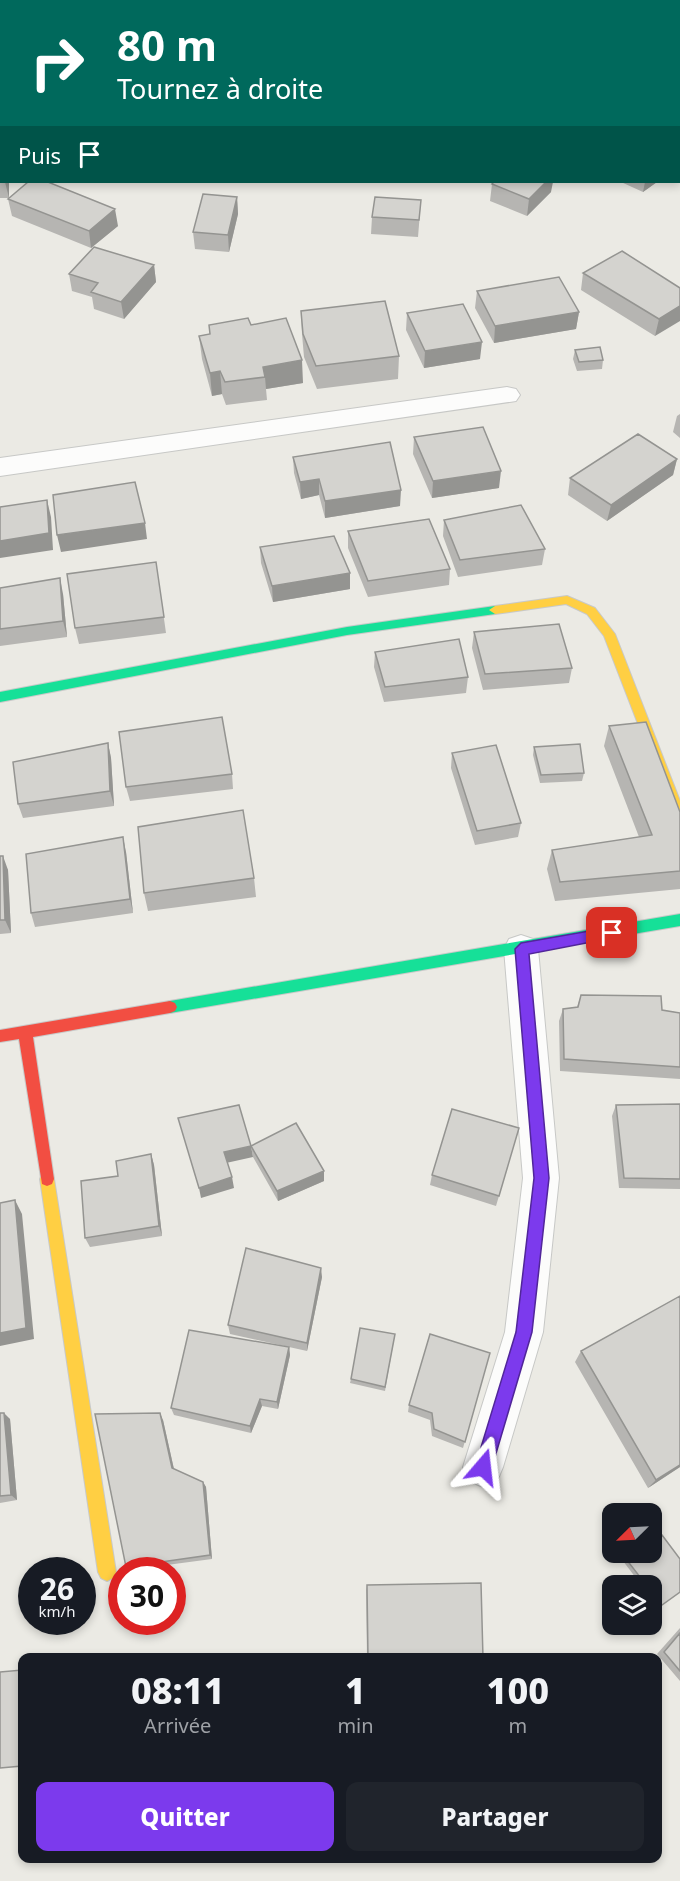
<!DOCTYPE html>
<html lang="fr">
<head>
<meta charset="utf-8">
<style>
  :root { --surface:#171b24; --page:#20242c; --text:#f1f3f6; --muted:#9ea1a6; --accent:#7c3aed }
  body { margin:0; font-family:"Noto Sans",sans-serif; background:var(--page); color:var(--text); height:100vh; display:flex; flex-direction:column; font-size:22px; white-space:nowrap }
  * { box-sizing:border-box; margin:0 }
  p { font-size:20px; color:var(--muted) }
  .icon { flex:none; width:33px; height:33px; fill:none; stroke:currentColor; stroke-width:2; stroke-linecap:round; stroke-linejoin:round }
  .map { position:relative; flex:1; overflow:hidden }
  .panel { position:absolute; left:18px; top:1653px; width:644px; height:210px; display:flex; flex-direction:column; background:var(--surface); border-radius:12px; box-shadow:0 3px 9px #0003 }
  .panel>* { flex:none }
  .guide { position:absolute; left:0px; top:0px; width:681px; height:183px; box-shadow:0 3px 9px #0003; background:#00695c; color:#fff; overflow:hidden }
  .needle { width:39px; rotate:246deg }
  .buttons { position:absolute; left:602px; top:1503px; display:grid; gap:12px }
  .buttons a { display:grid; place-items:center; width:60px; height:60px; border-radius:12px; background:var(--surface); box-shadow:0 3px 9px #0003; font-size:30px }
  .speed { position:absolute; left:18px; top:1557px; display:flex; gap:12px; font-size:30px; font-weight:700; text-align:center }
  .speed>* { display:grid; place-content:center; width:78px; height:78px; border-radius:50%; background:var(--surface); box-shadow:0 3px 9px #0003; line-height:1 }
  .speed small { font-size:15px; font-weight:400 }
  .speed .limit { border:9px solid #d22; background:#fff; color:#111 }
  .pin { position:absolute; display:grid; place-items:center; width:51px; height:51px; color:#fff; margin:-26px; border-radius:12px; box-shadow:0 3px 9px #0006 }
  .me { position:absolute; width:66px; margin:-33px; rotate:17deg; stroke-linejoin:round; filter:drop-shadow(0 0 4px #0008) }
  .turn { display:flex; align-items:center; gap:21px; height:126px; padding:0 18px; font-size:27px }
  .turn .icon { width:78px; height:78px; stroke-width:2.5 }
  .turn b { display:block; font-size:42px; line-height:51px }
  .then { display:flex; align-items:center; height:57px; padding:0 18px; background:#0003; gap:12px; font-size:22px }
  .eta { display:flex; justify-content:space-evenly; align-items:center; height:102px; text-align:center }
  .eta b { font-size:36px; font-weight:800; line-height:42px }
  .action { display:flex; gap:12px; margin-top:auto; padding:12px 18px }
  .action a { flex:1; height:69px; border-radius:12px; background:var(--accent); color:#fff; font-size:24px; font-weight:800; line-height:69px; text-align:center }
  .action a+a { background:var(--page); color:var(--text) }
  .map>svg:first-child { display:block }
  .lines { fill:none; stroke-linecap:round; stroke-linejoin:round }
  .street-casing { stroke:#c7c8c6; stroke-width:2 }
  .fast-casing { stroke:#c8c9c8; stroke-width:2 }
  .slow-casing { stroke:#c8c9c8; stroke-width:2 }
  .jam-casing { stroke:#c8c9c8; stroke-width:2 }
  .street { fill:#fcfcfb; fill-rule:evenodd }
  .fast { fill:#16e098; fill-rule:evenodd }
  .slow { fill:#ffcf43; fill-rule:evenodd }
  .jam { fill:#f24e42; fill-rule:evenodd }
  .wall { fill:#b6b5b2 }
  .shaded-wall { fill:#949491 }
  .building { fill:#d4d3cf; stroke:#949491; stroke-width:1.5 }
  .route { fill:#7c3aed; stroke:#51269a; stroke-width:1.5 }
</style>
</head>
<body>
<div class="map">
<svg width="680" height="1881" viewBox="0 0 680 1881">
  <rect width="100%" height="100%" fill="#ebeae4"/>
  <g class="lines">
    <defs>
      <path id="street" d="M507 387 516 389 520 395 516 401 0 476V458Z
        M521 935 533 939 538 949 559 1178 543 1332 503 1467 497 1481 483 1487 469 1481 463 1467 505 1332 523 1178 504 949 509 939Z"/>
      <path id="fast" d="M495 606 501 610 495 614 347 635 0 702V692L347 627Z
        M680 914V926L170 1013 165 1011 163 1007 165 1003 170 1001Z"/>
      <path id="slow" d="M567 596 595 608 615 634 680 801V822L674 817 604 636 587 614 566 604 495 614 489 610 495 606Z
        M47 1172 52 1174 54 1179 116 1572 113 1578 107 1581 101 1578 98 1572 40 1179 42 1174Z"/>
      <path id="jam" d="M170 1001 175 1003 177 1007 175 1011 170 1013 33 1037 54 1179 52 1184 47 1186 42 1184 19 1039 0 1042V1030Z"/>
    </defs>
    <!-- street casing -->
    <use href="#street" class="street-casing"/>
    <!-- fast casing -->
    <use href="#fast" class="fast-casing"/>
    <!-- slow casing -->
    <use href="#slow" class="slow-casing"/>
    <!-- jam casing -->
    <use href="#jam" class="jam-casing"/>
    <!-- street -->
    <use href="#street" class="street"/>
    <!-- fast -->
    <use href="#fast" class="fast"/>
    <!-- slow -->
    <use href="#slow" class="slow"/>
    <!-- jam -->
    <use href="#jam" class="jam"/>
  </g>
  <!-- wall -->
  <path class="wall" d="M555 0H604V2H555Z
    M613 0H680V2H613Z
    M0 107H2V182H9V198H0Z
    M621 182H657L643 192Z
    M492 184 551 192 527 216 490 201Z
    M237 197 238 214 229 252 195 249 193 232Z
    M8 199 118 226 91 248 12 216Z
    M421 200 418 237 371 234 372 217Z
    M154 265 156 282 124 319 94 309 92 297 72 291 69 274Z
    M583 273 680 288 655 336 581 290Z
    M477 291 579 312 576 329 494 343 475 308Z
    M301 311 399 356 398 379 317 389 304 357 302 334Z
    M407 313 480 359 424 368 406 330Z
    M251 325 303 383 266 389 267 400 226 405 222 394 212 396 202 359 199 336Z
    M575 350 603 360 602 369 577 371 573 359Z
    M680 414V438L673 432 677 416Z
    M414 437 499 488 432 498 413 454Z
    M293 457 400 506 325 518 319 495 301 499 294 473Z
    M677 459 673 475 607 521 568 495 570 478Z
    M444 520 545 549 542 565 458 577 443 536Z
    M348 531 450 569 449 585 368 597 348 548Z
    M260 547 350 573V589L273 602 261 563Z
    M156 562 166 633 79 644 75 628Z
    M0 588 63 594 67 637 0 646Z
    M474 632 572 668 569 683 483 690 472 648Z
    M375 652 468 677 466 693 384 702 374 667Z
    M609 726 680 812V889L555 901 547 869 552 850 639 837 604 746Z
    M108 743 111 758 114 806 23 818 18 804Z
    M534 747 584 773 582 781 540 783 533 755Z
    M452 753 521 823 518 837 475 845 451 768Z
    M232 774 233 789 130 801 126 787Z
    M126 852 133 913 35 927 31 913Z
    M0 856 8 870 11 933 0 934Z
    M254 878 256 897 148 911 144 893Z
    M581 995 680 1013V1079L560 1071 559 1021 563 1009 577 1007Z
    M680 1104V1189L619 1188 612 1116 616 1105Z
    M519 1128 496 1206 430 1185 432 1175Z
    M251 1146 324 1181 278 1201 253 1157Z
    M151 1154 154 1165 162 1236 90 1247 85 1238 118 1176Z
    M322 1277 307 1351 230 1334 228 1325Z
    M395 1334 385 1391 350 1383 351 1379Z
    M289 1347 290 1355 278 1409 262 1406 251 1433 174 1415 171 1408Z
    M581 1351 680 1467 648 1488 575 1362Z
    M490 1353 463 1448 432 1436 430 1420 408 1412 409 1405Z
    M0 1413 10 1419 17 1500 0 1503Z
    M163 1420 174 1469 203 1482 206 1487 212 1559 129 1570 126 1567Z
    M636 1552 662 1605 658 1607 651 1597V1586H642L623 1561Z
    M367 1585 483 1658H367L366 1590Z
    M680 1628V1681L657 1654Z"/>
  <!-- shaded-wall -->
  <path class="shaded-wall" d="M5 182H9V198Z
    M546 182H553L551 192 527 216 529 199Z
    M645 182H657L643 192Z
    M237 197 238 214 229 252 228 235Z
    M115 209 118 226 91 248 89 231Z
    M154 265 156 282 124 319 121 302Z
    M680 306V321L655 336 659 319Z
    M579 312 576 329 494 343 495 326Z
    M482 342 480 359 424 368 425 351Z
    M302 360 303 383 266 389 265 377 263 367Z
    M220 371 222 394 212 396 210 373Z
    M677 459 673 475 607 521 611 505Z
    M501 471 499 488 432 498 433 481Z
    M319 479V495L301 499 300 482Z
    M401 490 400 506 325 518V501Z
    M47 500 51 517 53 550 0 558V541Z
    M145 523 147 539 61 552 57 535Z
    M350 573V589L273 602 272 586Z
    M60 578 63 594 67 637 63 621Z
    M108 743 111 758 114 806 110 791Z
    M123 837 126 852 133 913 130 899Z
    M3 856 8 870 11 933 5 920Z
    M251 1146 253 1157 226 1163 224 1152Z
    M151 1154 154 1165 162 1236 159 1226Z
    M324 1171V1181L278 1201 277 1191Z
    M232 1177 234 1188 201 1198 199 1188Z
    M15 1200 22 1214 34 1339 0 1346V1333Z
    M321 1268 322 1277 307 1351V1343Z
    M289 1347 290 1355 278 1409 277 1402Z
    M260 1399 262 1406 251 1433 250 1426Z
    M4 1413 10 1419 17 1500 11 1495Z
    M160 1413 163 1420 175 1474 172 1468Z
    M680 1465V1467L648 1488 656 1480Z
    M203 1482 206 1487 212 1559 210 1555Z"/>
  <!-- building -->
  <path class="building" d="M337 0H352V2H337Z
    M624 0H680V16V2H625Z
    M0 107H2V137H0Z
    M0 142H2V181H0Z
    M28 182H48L115 209 89 231 8 199Z
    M494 182H546L529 199 492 184Z
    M203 194 237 197 228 235 193 232Z
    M375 197 421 200 419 220 372 217Z
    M94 247 154 265 121 302 91 292 98 283 69 274Z
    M622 251 680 288V306L659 319 583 273Z
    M559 277 579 312 495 326 477 291Z
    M385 301 399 356 316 366 303 334 301 311Z
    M463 304 482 342 425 351 407 313Z
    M248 318 251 325 286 318 302 360 263 367 265 377 225 382 220 371 210 373 199 336 210 334 209 325Z
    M600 347 603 360 579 362 575 350Z
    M483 427 501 471 433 481 414 437Z
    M638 434 677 459 611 505 570 478Z
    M390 442 401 490 325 501 319 479 300 482 293 457Z
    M135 482 145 523 57 535 53 495Z
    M47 500 49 533 0 541V507Z
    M521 505 545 549 460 560 444 520Z
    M429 519 450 569 368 581 348 531Z
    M334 536 350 573 272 586 260 547Z
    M156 562 164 617 75 628 67 574Z
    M60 578 63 621 0 629V588Z
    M559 624 572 668 485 674 474 632Z
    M459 639 468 677 385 687 375 652Z
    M222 717 232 774 126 787 119 732Z
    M646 722 680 812V871L560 882 552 850 652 835 609 726Z
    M108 743 110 791 18 804 13 762Z
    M580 744 584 773 541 775 534 747Z
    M496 745 521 823 477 831 452 753Z
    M243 810 254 878 144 893 138 827Z
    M123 837 130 899 31 913 26 854Z
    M0 856H3L5 920H0Z
    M581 995 661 996 662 1010 680 1013V1067L564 1059 563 1009 578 1007Z
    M680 1104V1179L624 1178 616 1105Z
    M239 1105 251 1146 224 1152 232 1177 199 1188 178 1118Z
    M452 1109 519 1128 499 1196 432 1175Z
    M296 1123 324 1171 277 1191 251 1146Z
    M151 1154 159 1226 85 1238 81 1181 118 1176 116 1161Z
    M15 1200 26 1328 0 1333V1203Z
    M246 1248 321 1268 307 1343 228 1325Z
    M680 1296V1465L656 1480 581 1351Z
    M360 1328 395 1334 385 1387 351 1379Z
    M189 1330 289 1347 277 1402 260 1399 250 1426 171 1408Z
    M430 1334 490 1353 465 1442 434 1429 432 1413 409 1405Z
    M0 1413H4L11 1495 0 1496Z
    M160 1413 172 1468 203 1482 210 1555 126 1567 95 1414Z
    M662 1535 680 1559V1592L662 1605 651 1591V1586H647L626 1559 636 1552H651V1542Z
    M481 1583 483 1658H368L367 1585Z
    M680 1633V1671L664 1652Z
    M152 1655 226 1658H151Z
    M22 1670V1766L0 1768V1672Z"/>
  <!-- route -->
  <path class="route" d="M612 927 619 933 612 938 529 954 549 1178 532 1332 492 1467 489 1472 483 1475 477 1472 475 1467 516 1332 534 1178 515 949 521 943Z"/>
</svg>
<div class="buttons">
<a><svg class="needle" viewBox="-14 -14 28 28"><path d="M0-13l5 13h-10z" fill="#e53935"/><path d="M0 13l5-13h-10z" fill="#9ea1a6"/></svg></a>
<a><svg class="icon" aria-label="layers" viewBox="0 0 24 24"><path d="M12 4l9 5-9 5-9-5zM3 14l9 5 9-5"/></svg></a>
</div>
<div class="speed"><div>26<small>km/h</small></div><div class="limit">30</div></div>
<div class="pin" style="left:612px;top:933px;background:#d93025"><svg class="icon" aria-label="arrive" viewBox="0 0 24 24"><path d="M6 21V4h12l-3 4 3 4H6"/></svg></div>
<svg class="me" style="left:483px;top:1467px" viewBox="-20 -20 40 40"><path d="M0-17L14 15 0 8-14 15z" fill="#7c3aed" stroke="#fff" stroke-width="4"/></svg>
<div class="guide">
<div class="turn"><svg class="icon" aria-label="right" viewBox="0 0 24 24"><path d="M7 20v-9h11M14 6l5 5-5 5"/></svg><div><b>80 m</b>Tournez à droite</div></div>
<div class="then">Puis<svg class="icon" aria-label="arrive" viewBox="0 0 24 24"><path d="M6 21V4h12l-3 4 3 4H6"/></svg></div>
</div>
<section class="panel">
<div class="eta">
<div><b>08:11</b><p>Arrivée</p></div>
<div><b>1</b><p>min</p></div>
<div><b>100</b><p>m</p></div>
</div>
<div class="action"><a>Quitter</a><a>Partager</a></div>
</section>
</div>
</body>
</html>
